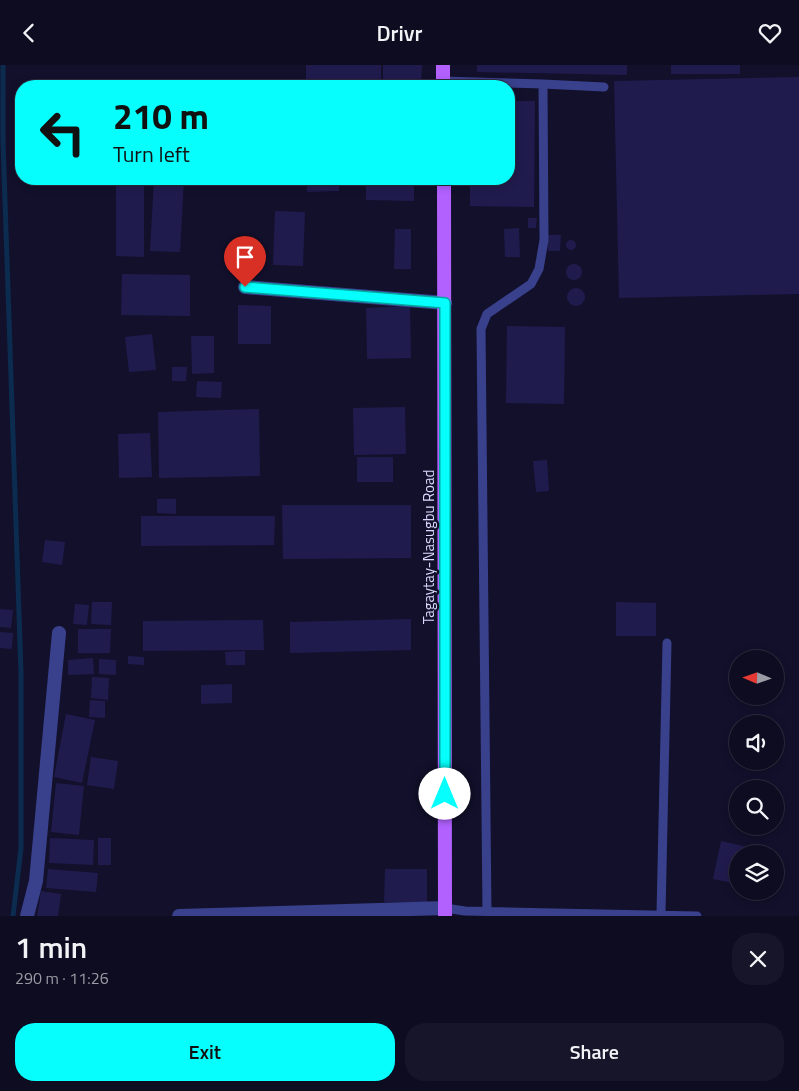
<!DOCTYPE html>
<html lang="en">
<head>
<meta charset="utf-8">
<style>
  :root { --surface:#0e0c20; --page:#171529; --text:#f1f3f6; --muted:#9b9ba5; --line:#2e2c3e; --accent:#06fffc }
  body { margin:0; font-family:"Titillium Web",sans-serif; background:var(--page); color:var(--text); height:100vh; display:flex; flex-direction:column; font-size:19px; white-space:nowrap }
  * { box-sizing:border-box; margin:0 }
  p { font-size:16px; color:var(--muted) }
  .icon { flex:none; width:28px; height:28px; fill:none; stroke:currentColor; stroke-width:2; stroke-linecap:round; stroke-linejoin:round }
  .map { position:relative; height:851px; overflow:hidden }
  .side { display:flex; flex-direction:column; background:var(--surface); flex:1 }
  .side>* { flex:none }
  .hud { position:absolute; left:15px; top:15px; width:500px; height:105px; border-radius:20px; box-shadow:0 2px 8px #0003,0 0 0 1px var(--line); background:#06fffc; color:#111; overflow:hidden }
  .needle { width:32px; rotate:272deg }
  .buttons { position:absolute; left:729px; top:585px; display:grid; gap:10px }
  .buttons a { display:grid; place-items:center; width:55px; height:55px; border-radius:50%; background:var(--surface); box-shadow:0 2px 8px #0003,0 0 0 1px var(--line); font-size:25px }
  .pin { position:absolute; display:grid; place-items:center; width:42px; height:42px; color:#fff; margin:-51px -21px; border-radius:50% 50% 50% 0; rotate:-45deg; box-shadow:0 0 5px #0007 }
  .pin .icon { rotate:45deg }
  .me { position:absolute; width:55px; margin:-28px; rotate:0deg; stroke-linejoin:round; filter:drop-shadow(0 0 4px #0008) }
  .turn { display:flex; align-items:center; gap:18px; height:105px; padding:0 15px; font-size:22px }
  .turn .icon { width:65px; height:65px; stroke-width:2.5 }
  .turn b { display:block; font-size:35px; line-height:42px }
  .round { display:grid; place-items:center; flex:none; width:52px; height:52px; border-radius:20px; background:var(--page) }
  .overview { display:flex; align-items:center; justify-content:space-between; height:85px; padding:0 15px }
  h1 { font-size:30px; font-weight:600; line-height:38px }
  .button { display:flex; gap:10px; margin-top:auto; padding:10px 15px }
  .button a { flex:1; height:58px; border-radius:20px; background:var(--accent); color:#111; font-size:20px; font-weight:600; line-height:58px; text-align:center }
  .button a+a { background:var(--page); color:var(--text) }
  header { display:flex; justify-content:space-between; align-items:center; height:65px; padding:0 15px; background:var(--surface); font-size:22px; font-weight:600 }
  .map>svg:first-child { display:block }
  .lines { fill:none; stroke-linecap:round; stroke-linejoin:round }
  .stream { stroke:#0b2c4f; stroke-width:5 }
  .building { fill:#201b4d }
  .service { stroke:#39408c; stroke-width:9 }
  .minor { stroke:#39408c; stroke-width:14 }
  .primary { stroke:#b261ff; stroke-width:14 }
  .route-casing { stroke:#04a6a4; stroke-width:12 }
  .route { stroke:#06fffc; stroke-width:9 }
  .labels { text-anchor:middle; stroke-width:4.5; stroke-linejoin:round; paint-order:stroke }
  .street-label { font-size:15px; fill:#dadaff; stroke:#12102b }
</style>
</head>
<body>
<header><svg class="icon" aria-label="back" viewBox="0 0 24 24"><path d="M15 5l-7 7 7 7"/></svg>Drivr<svg class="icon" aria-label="heart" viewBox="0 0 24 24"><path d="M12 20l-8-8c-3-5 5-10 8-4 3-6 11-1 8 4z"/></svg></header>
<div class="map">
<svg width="799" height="851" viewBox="0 0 799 851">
  <rect width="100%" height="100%" fill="#12102b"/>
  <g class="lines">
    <!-- stream -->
    <path class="stream" d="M3 0V77L21 607V783L13 851"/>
  </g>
  <!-- building -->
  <path class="building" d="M306 0H381V21H306Z
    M383 0H422L421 21H383Z
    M477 0H627V10L477 7Z
    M671 0H740V9H671Z
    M799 12V229L619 233 614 16Z
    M509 36H535L534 142 470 141V114H509Z
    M116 114H144V192L116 191Z
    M154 114H184L180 187 150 186Z
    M307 114H339V126L307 127Z
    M366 114H414V136L366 135Z
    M275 146 305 147 303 201 273 200Z
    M528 153H537L536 163H528Z
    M519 163 520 192H505L504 164Z
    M395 164H411V204H394Z
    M548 170H561L560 186H548Z
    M566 180a5 5 0 1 1 10 0a5 5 0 1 1-10 0Z
    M566 207a8 8 0 1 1 16 0a8 8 0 1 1-16 0Z
    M122 209 190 210V251L121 250Z
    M567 232a9 9 0 1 1 18 0a9 9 0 1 1-18 0Z
    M238 240 271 241V279H238Z
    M410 241 411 293 367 294 366 243Z
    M507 261 565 262 564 339 506 338Z
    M152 269 156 305 129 307 125 272Z
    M191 271H214V308L192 309Z
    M172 302H187L186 316H172Z
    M197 316 222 317 221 333 196 332Z
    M405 342 406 389 354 390 353 343Z
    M259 344 260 411 159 413 158 347Z
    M150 368 152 412 119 413 118 369Z
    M357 392H393V417H357Z
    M547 395 549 426 536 427 533 396Z
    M157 434H176V449L157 448Z
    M282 440H411V493L283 494Z
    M141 451H275L274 480 141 481Z
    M45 475 65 477 62 500 42 497Z
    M92 537H112L111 560 91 559Z
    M616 537 656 538V571H616Z
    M75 539 89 540 87 560 73 559Z
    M0 544 13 545 11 563 0 562Z
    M411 554V585L290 588V557Z
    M263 555 264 585 143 586V556Z
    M78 564H111L110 588H78Z
    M0 567 13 568 12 584 0 583Z
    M245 586V600H226L225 587Z
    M128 591 144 592V600L128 599Z
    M93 593 94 609 68 610V595Z
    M99 594 116 595V610L99 609Z
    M92 612 109 613 108 635 91 633Z
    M232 619V638L201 639V620Z
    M90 635 105 636V653L89 652Z
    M66 649 95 655 82 718 54 712Z
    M91 692 118 696 114 724 87 720Z
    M56 718 84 721 79 770 51 767Z
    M50 773 94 775 93 800 49 798Z
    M98 773H111V800H98Z
    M721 776 752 783 751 789H738V819L713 814Z
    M48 804 98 808 96 827 46 823Z
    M385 804H427V838L384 837Z
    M41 826 61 829 58 851H37Z"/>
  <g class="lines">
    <!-- service -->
    <path class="service" d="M443 16 543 19 544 175 539 204 531 219 487 249 481 264 487 847
      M543 19 604 22
      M445 843 465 846 697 851
      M661 849 667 578"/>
    <!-- minor -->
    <path class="minor" d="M245 222 445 238
      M27 851 36 816 59 568
      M179 851 445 843"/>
    <!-- primary -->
    <path class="primary" d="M443 0V21
      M444 114 445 851"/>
  </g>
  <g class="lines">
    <defs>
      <path id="route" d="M245 222 445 238V729"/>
    </defs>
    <!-- route casing -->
    <use href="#route" class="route-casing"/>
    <!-- route -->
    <use href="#route" class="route"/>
  </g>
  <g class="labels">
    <!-- street labels -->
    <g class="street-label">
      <text transform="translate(429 482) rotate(-90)" y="5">Tagaytay-Nasugbu Road</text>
    </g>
  </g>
</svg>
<div class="buttons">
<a><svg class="needle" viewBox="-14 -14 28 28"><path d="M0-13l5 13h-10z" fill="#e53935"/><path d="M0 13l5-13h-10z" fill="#9b9ba5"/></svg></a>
<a><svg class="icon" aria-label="sound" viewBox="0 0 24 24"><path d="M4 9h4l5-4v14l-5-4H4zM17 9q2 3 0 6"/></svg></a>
<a><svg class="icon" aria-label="search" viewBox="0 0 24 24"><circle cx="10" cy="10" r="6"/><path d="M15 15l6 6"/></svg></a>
<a><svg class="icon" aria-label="layers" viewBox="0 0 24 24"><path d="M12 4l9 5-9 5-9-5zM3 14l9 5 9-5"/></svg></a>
</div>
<div class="pin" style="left:245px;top:222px;background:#d93025"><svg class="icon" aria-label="arrive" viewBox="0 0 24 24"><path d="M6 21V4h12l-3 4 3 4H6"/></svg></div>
<svg class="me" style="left:445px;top:729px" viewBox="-20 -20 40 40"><circle r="19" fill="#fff"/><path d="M0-13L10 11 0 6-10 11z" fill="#06fffc"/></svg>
<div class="hud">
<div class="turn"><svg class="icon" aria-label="left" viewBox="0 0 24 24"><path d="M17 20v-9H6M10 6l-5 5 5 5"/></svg><div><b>210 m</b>Turn left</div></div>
</div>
</div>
<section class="side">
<div class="overview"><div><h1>1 min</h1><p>290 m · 11:26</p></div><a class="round"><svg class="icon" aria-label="close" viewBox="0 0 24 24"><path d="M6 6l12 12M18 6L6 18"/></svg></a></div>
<div class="button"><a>Exit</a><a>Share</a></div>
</section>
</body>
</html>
